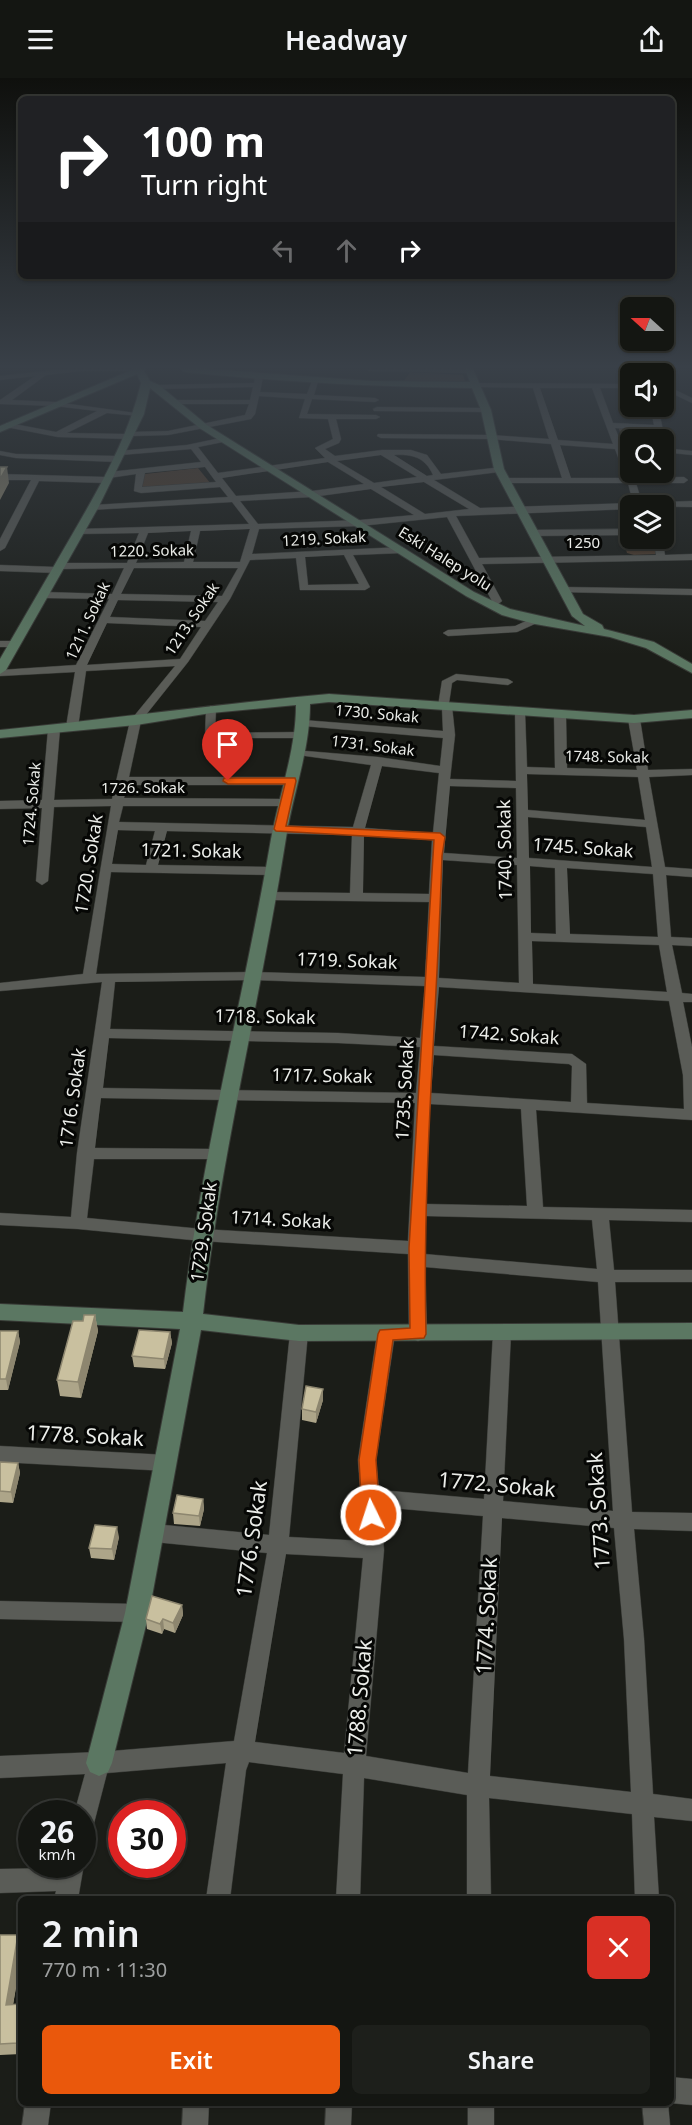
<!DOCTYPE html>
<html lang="en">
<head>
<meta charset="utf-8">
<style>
  :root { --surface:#141612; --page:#1d1f1b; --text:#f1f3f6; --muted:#9d9f9f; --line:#333532; --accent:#ea580c }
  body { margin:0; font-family:"Noto Sans",sans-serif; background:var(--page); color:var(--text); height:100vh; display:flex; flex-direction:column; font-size:22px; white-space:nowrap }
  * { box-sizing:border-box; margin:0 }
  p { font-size:20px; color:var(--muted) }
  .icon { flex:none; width:33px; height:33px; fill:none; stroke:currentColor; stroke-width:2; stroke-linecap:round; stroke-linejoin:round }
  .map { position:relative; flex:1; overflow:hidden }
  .panel { position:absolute; left:18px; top:1818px; width:656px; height:210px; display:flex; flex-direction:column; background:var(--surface); border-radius:9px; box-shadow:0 2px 4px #0004,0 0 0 2px var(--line) }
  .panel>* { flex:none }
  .guide { position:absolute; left:18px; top:18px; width:657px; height:183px; border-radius:9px; box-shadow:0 2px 4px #0004,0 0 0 2px var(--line); background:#202124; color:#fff; overflow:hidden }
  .needle { width:39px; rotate:291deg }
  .fabs { position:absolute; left:620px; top:219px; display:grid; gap:12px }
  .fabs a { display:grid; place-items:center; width:54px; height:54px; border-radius:9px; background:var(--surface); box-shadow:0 2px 4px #0004,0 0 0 2px var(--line); font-size:30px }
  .speed { position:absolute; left:18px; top:1722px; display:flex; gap:12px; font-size:30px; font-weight:700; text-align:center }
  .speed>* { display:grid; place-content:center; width:78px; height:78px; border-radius:50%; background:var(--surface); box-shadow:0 2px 4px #0004,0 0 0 2px var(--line); line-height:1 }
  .speed small { font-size:15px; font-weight:400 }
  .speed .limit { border:9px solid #d22; background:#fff; color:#111 }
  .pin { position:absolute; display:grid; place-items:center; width:51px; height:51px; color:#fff; margin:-62px -26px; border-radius:50% 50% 50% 0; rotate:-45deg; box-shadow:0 0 6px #0007 }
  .pin .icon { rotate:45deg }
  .me { position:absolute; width:66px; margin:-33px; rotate:356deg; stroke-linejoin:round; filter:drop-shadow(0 0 4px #0008) }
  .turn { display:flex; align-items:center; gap:21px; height:126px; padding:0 24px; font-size:27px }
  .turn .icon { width:78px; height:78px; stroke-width:2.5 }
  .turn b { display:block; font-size:42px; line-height:51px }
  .lanes { display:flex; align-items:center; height:57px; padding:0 24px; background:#0003; justify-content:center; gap:30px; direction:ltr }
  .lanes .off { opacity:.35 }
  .round { display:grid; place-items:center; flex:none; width:63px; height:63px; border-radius:9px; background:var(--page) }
  .headline { display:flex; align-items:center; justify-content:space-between; height:102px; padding:0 24px }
  h1 { font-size:36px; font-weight:600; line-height:45px }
  .action { display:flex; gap:12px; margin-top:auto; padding:12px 24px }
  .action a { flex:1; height:69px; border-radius:9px; background:var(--accent); color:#fff; font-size:24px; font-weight:600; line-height:69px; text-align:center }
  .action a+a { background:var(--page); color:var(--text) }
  header { display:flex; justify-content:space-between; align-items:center; height:78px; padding:0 24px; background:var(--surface); font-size:27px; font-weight:600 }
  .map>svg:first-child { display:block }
  .green { fill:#513f2f }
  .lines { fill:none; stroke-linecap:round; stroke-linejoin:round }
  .street-casing { stroke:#383a36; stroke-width:1 }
  .secondary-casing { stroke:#383a36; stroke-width:2 }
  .street { fill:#5a5c57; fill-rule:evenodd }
  .secondary { fill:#5b7762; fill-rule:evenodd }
  .wall { fill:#ada589 }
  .shaded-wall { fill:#8d866f }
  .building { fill:#c9c09f; stroke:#8d866f; stroke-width:1.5 }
  .route { fill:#ea580c; stroke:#983908; stroke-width:1.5 }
  .labels { text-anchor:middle; stroke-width:6; stroke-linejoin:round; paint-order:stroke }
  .far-street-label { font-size:15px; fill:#ebede9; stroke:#060705 }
  .street-label { font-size:18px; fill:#ebede9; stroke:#060705 }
  .near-street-label { font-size:21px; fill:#ebede9; stroke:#060705 }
</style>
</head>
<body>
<header><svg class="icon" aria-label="menu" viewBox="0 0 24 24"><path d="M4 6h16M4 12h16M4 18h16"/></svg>Headway<svg class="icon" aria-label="share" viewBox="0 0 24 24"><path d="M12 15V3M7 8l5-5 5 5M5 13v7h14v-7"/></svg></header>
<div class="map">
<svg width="692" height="2047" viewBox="0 0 692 2047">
  <rect width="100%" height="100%" fill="#1b1d18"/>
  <!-- green -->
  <path class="green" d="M410 294 463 297 465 303H404Z
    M618 348 654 350 655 361 630 362V365L623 364Z
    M198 390 211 406 140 410 145 396Z
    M630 455V460L653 461 656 476 634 477 627 475 622 458Z"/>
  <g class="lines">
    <defs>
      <path id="street" d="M64 291H133L129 293H81L46 297 12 322 55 324 143 336 139 338 107 335 67 355 126 356 130 354 168 353 245 337 249 326H173L169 324 173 322H250L253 309 153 311V307H156L254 305 255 299 259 297 263 299 260 314 307 316 313 300H319L314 317 375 320 379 322 375 324 312 321 307 336 376 337 380 339 376 341H336L341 361 339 365 325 371 335 378 382 372H411L427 377 441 396 502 389V393L499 394 434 402 480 430 633 425 628 405H502L501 403 505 400H562L551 366 490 361 381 360 377 358 378 356 490 357 549 361 533 310 476 309 472 307 473 305 630 306V310H600L613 345 654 347 650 328H658L665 362 663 364V362H657L655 352 615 350 622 367 630 368V372H624L630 388V394H633L635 400 684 399 688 402 684 405H636L642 425 692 423V429L630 428V431L456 438 479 480 656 477 653 460H662L665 477 692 476V482L482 486 502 523 492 531 487 528 492 523 447 439 360 448 259 451 252 476 402 469 407 472 402 475 353 477 370 509 365 512H300L296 480 250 482 230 521 188 584 141 643 129 699H291L297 703 291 707H127L124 720 286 721 290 722V728H123L119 744 353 749 371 687 298 677 294 676V672L378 679 440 688 443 660 303 648 297 645 303 642 443 653 442 631 438 628 442 603 456 596 508 601 513 604 508 607 457 602 452 605 449 625 452 628 455 657 450 701 516 703 515 634 520 631 525 634 527 689 555 690 554 638 560 635 566 638 567 690 637 692 628 641 634 638 640 641 648 692 692 691V697L649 699 665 789 692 791V799L666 797 671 859 692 860V868L672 867 682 915 692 916V924H683L692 969V1042L536 1032 543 1129 692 1132V1144L609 1142 614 1192H692V1204H615L632 1434 692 1435V1453L634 1451 644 1561 653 1716 692 1721V1743L654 1739 659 1821H635L632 1736 489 1720 491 1821H467V1717L364 1700 360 1821H336L343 1696 249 1684 246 1692 230 1821H206L226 1685 107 1695 93 1749 90 1757 82 1760V1736H74L85 1696 0 1700V1678L99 1674 234 1663 267 1475 154 1464 147 1461 144 1455 147 1449 154 1446 269 1457 290 1255 293 1250 299 1248 305 1250 308 1255 289 1459 364 1463 358 1382 377 1256 380 1251 386 1249 392 1251 395 1256 376 1382 379 1412 484 1421 493 1255 496 1250 502 1248 508 1250 511 1255 503 1423 613 1433 598 1204 425 1189 427 1256 424 1261 418 1263 412 1261 409 1256 408 1176 202 1163 78 1151 0 1147V1135L71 1139 77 1075 102 904 0 913V905L83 896 111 728 54 729 48 803 42 807 36 803 42 730 0 731V723L42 722 48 651 54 648 60 651 54 722 112 721 130 643 175 588 86 593 78 649 72 652 68 651 66 649 75 594 0 598V592L76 587 109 521 44 520 39 517 44 514 112 516 124 490 62 491 61 494 58 495 0 493V487L56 489 60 485H127L139 455 76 456V452L79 451 249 446 232 424 90 432V428L93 427 228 419 220 409 141 415 134 413 136 396 109 400 105 397 109 394 201 384 191 371 121 377 117 375 118 373 187 367 225 359 229 361 228 363 198 369 218 395 325 380 315 370 333 361 328 341 299 340 305 321 259 318 255 336 251 341 168 357 133 358 129 361 58 359 6 349V345H9L56 354 97 333 55 328 0 326V322L35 298 0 302V298ZM540 310H592L613 366 558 362ZM560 367 615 371 626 400H571ZM381 377 417 399 374 405 337 383ZM394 377C412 376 425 379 433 397L427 398ZM328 384 364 406 312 413 236 418 222 400ZM205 389 216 404 142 409 145 395ZM424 404 469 431 425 436 381 409ZM371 411 414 437 360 442 258 446 240 423 312 419ZM250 451 240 484H193L200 453ZM191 453 184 484 136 485 148 455ZM344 477 359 506 308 507 305 479ZM134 490H238L222 518 121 516ZM118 522 218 524 205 543 110 539ZM107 545 201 549 180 581 87 587ZM382 688 439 695 433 755 365 750ZM527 696 638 699 645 742 528 732ZM450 708 516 710 517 780 444 775ZM528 739 646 749 652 789 529 780ZM118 752 155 753 146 787 112 786ZM167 753 352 757 350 815 269 814 263 818 269 822 429 824 425 899 253 894 96 896 111 794 274 797 280 793 274 789 158 787ZM364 757 432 762 429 816 363 815ZM443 782 517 787 519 905 439 900ZM530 788 555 790 556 856 531 855ZM567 790 653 796 658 859 570 856ZM532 863 659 867 667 914 533 906ZM253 902 425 908 420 960 338 955 110 951 115 904ZM439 909 669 923 683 997 684 1031 587 1025 586 986 572 976 434 968ZM109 960 338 965 420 969 416 1015 103 1010ZM434 977 569 986 572 988 571 1024 431 1015ZM101 1020 415 1025 408 1163 202 1151 87 1140 94 1081H216L221 1080 224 1076 221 1072 216 1071 95 1070ZM430 1026 521 1031 527 1128 426 1126ZM426 1138 592 1142 597 1191 424 1176ZM380 1429 483 1438 468 1695 366 1678 384 1472ZM502 1440 614 1450 624 1561 631 1714 490 1698ZM286 1476 363 1480 344 1675 255 1664Z
        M366 291H464L473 293 469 295 370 293Z
        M663 306 692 320V325L663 311Z
        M377 329 486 330 490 332 486 334 374 333 373 331Z
        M663 370 692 373V377L663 374Z
        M0 373 16 376 118 378 122 381 118 384 16 380 0 377Z
        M0 396 106 399 110 402 106 405 39 403 5 470 0 473V461L31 402H0Z
        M630 451V457L533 458 528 455 533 452Z
        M564 509 692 511V517L561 514V510Z
        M535 539 539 540V544L517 554 448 558 443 555 448 552 515 548Z
        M0 563H14L19 566 14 569H0Z
        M211 628 216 631 215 655 301 654 307 657 301 660H205L206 631Z
        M0 1368 167 1377 174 1379 176 1385 174 1391 167 1393 0 1384Z
        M0 1523 137 1526 144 1528 147 1535 144 1542 137 1544 0 1541Z
        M82 1781 84 1786 78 1821H54L56 1813 0 1815V1791L61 1790V1786H82Z
        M670 1999 692 2001V2027L670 2025Z
        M25 2025H51L48 2047H22Z
        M183 2025H209L208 2047H182Z
        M326 2025H352L351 2047H325Z
        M468 2025H494V2047H468Z
        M642 2025H668L670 2047H644Z"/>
      <path id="secondary" d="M134 291H145L144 293 150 303 159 307 207 347 474 514 510 531 585 548 572 538 494 391 481 332 472 310C376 309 281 304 185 294L181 291H207L371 303 470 304 465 291H473L491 332 504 391 583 536 602 547 604 551 654 564 692 586V595L646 570 610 559 535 546 502 537 466 518 201 351 150 310 144 336 98 430 6 592 0 596V581C23 541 46 502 69 462 98 412 128 361 141 305L137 296 0 354V348Z
        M329 616 634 637 692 632V640L634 645 329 624 310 626C310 672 293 715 286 760 261 919 221 1076 203 1236L299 1247 692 1245V1261L299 1263 201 1252 149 1535 112 1685 108 1694 99 1698 90 1694 86 1685 125 1535 180 1251 0 1242V1226L183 1234C202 1075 244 919 271 761 279 716 296 673 296 627L211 635 136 647 0 660V652C110 641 219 626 329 616Z"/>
    </defs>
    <!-- street casing -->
    <use href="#street" class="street-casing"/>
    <!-- secondary casing -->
    <use href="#secondary" class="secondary-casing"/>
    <!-- street -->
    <use href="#street" class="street"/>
    <!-- secondary -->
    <use href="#secondary" class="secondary"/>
  </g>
  <!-- wall -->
  <path class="wall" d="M95 1237 98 1253 81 1320 60 1318 57 1302 83 1243Z
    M0 1253H18L20 1264 8 1312H0Z
    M170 1254 172 1265 165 1291 134 1289 132 1278Z
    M323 1311V1322L316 1345 302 1342V1331Z
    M0 1384 18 1385 20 1395 13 1425 0 1424Z
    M203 1421 204 1431 200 1448 174 1446 173 1435Z
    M119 1459 114 1482 91 1480 89 1470Z
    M182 1527 183 1537 175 1555 164 1551 162 1556 147 1551 146 1541Z
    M0 1857H18L21 1864V1880L13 1927 20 1926 21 1928V1976L0 1977Z"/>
  <!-- shaded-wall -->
  <path class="shaded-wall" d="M7 389 9 405 0 422V401Z
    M95 1237 98 1253 81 1320 78 1304Z
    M18 1253 20 1264 8 1312 6 1301Z
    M170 1254 172 1265 165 1291 164 1281Z
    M323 1311V1322L316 1345V1334Z
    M18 1385 20 1395 13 1425 11 1414Z
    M203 1421 204 1431 200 1448 199 1438Z
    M117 1449 119 1459 114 1482 112 1471Z
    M182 1527 183 1537 175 1555 173 1545Z
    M163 1541 164 1551 162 1556 160 1546Z
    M18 1857 21 1864V1880L11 1938 6 1927Z
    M20 1926 21 1928V1975L17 1965Z"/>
  <!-- building -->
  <path class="building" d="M0 389H7L0 401Z
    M84 1237H95L78 1304 57 1302 73 1243H83Z
    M139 1252 170 1254 164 1281 132 1278Z
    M0 1253H18L6 1301H0Z
    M306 1308 323 1311 316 1334 302 1331Z
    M0 1384 18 1385 11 1414 0 1413Z
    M177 1417 203 1421 199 1438 173 1435Z
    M95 1447 117 1449 112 1471 89 1470Z
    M152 1518 182 1527 173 1545 163 1541 160 1546 146 1541Z
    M0 1857H18L6 1927 20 1926 17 1965 0 1966Z"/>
  <!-- sky -->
  <linearGradient id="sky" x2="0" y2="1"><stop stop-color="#0f100d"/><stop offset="0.5" stop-color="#394048"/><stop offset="1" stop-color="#394048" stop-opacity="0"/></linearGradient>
  <rect width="692" height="577" fill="url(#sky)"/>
  <!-- route -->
  <path class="route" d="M224 700H295L296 703 286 748 440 755 445 759 442 778C437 937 422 1096 426 1256L424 1260 393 1262 376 1382 380 1437 377 1443 371 1445 365 1443 362 1437 359 1382 378 1256 380 1252 410 1250 409 1170 434 762 276 753 274 751 285 706H228L223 703Z"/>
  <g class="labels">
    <!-- far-street labels -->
    <g class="far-street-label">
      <text transform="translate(324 461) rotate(-3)" y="5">1219. Sokak</text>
      <text x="583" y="470">1250</text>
      <text transform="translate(152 473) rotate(-1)" y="5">1220. Sokak</text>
      <text transform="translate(445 481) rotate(32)" y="5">Eski Halep yolu</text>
      <text transform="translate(192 541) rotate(-56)" y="5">1213. Sokak</text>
      <text transform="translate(88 543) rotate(-65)" y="5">1211. Sokak</text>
      <text transform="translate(377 636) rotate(5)" y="5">1730. Sokak</text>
      <text transform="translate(373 668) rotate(7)" y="5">1731. Sokak</text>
      <text transform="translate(607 679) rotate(1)" y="5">1748. Sokak</text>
      <text x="143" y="715">1726. Sokak</text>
      <text transform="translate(32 726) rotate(-85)" y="5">1724. Sokak</text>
    </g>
    <!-- street labels -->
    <g class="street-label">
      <text transform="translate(583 770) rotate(4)" y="6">1745. Sokak</text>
      <text transform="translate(505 772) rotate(-91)" y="6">1740. Sokak</text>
      <text transform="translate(191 773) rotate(1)" y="6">1721. Sokak</text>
      <text transform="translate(89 786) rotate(-81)" y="6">1720. Sokak</text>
      <text transform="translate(347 883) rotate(2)" y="6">1719. Sokak</text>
      <text transform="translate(265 939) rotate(1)" y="6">1718. Sokak</text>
      <text transform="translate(509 957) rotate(4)" y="6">1742. Sokak</text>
      <text transform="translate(322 998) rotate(1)" y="6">1717. Sokak</text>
      <text transform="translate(405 1012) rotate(-87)" y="6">1735. Sokak</text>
      <text transform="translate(73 1020) rotate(-82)" y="6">1716. Sokak</text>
      <text transform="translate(281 1142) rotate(3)" y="6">1714. Sokak</text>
      <text transform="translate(204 1154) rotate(-82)" y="6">1729. Sokak</text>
    </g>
    <!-- near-street labels -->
    <g class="near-street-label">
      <text transform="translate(85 1358) rotate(3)" y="7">1778. Sokak</text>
      <text transform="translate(497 1407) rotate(5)" y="7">1772. Sokak</text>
      <text transform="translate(599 1433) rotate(-94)" y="7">1773. Sokak</text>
      <text transform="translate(252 1461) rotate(-82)" y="7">1776. Sokak</text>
      <text transform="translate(487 1538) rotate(-87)" y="7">1774. Sokak</text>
      <text transform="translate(360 1620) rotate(-85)" y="7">1788. Sokak</text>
    </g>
  </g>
</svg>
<div class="fabs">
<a><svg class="needle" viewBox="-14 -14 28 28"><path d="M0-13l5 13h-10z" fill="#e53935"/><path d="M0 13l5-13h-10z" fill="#9d9f9f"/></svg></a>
<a><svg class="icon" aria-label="sound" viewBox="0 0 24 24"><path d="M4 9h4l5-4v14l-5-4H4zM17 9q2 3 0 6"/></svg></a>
<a><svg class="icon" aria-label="search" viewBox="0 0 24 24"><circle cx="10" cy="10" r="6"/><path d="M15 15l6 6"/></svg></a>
<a><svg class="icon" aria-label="layers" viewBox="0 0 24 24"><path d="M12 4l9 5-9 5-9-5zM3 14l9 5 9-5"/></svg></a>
</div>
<div class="speed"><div>26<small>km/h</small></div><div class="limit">30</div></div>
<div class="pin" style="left:228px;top:703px;background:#d93025"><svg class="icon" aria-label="arrive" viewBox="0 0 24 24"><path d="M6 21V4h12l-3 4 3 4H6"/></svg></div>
<svg class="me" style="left:371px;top:1437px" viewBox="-20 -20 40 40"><circle r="17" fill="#ea580c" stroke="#fff" stroke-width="3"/><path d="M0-11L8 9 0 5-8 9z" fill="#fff"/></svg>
<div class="guide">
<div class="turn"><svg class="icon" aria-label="right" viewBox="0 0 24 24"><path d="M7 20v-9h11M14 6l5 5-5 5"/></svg><div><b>100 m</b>Turn right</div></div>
<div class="lanes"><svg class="icon off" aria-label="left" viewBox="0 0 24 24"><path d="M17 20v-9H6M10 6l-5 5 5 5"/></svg><svg class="icon off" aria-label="ahead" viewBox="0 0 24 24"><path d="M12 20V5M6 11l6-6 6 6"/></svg><svg class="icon" aria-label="right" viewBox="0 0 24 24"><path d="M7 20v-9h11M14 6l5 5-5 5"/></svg></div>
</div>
<section class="panel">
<div class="headline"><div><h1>2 min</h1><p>770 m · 11:30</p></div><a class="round" style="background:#d93025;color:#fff"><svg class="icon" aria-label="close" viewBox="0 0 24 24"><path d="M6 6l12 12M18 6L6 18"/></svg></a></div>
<div class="action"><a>Exit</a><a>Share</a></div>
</section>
</div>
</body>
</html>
